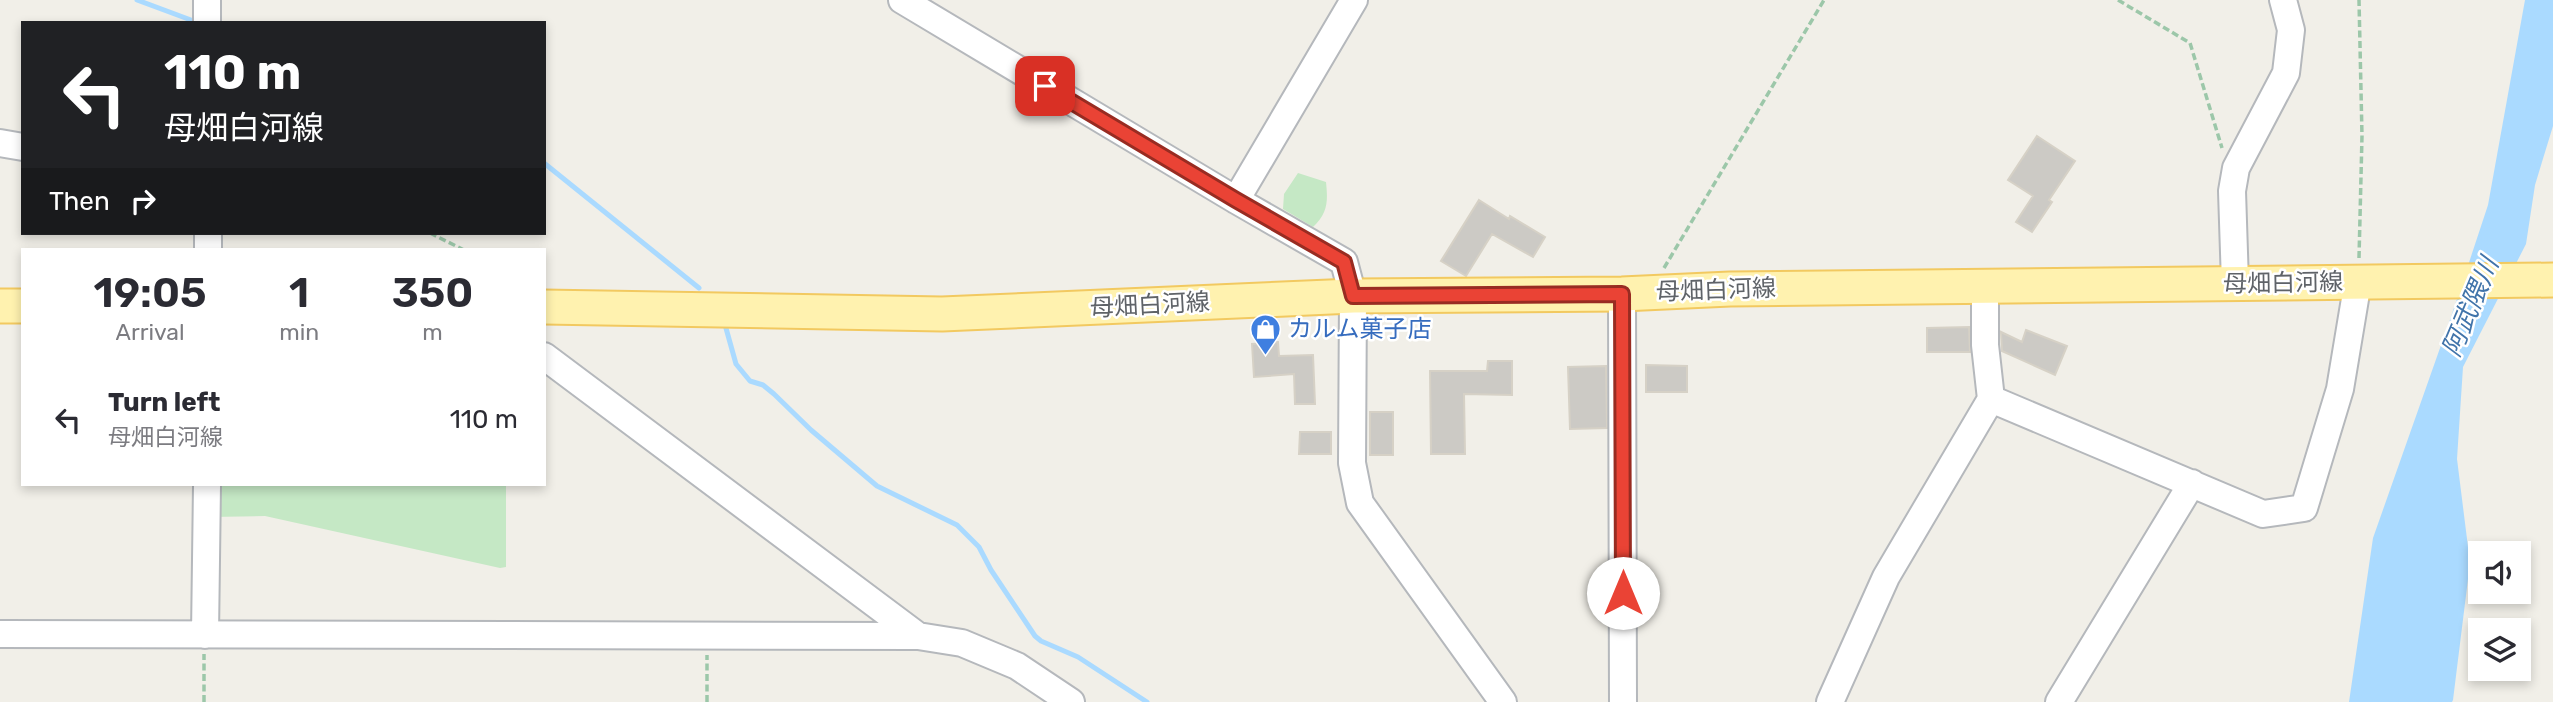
<!DOCTYPE html>
<html lang="en">
<head>
<meta charset="utf-8">
<style>
  :root { --surface:#fff; --page:#f2f2f3; --text:#2b2b33; --muted:#7c7c81 }
  body { margin:0; font-family:Rubik,"Noto Sans JP",sans-serif; background:var(--page); color:var(--text); height:100vh; display:flex; flex-direction:column; font-size:26px; white-space:nowrap }
  * { box-sizing:border-box; margin:0 }
  p { font-size:23px; color:var(--muted) }
  .icon { flex:none; width:38px; height:38px; fill:none; stroke:currentColor; stroke-width:2; stroke-linecap:round; stroke-linejoin:round }
  .map { position:relative; flex:1; overflow:hidden }
  .side { position:absolute; left:21px; top:248px; width:525px; height:238px; display:flex; flex-direction:column; background:var(--surface); border-radius:0px; box-shadow:0 4px 10px #0003 }
  .side>* { flex:none }
  .top-card { position:absolute; left:21px; top:21px; width:525px; height:214px; border-radius:0px; box-shadow:0 4px 10px #0003; background:#202124; color:#fff; overflow:hidden }
  .buttons { position:absolute; left:2468px; top:541px; display:grid; gap:14px }
  .buttons a { display:grid; place-items:center; width:63px; height:63px; border-radius:0px; background:var(--surface); box-shadow:0 4px 10px #0003; font-size:35px }
  .pin { position:absolute; display:grid; place-items:center; width:60px; height:60px; color:#fff; margin:-30px; border-radius:14px; box-shadow:0 4px 10px #0006 }
  .me { position:absolute; width:77px; margin:-38px; rotate:0deg; stroke-linejoin:round; filter:drop-shadow(0 0 5px #0008) }
  .turn { display:flex; align-items:center; gap:24px; height:147px; padding:0 28px; font-size:32px }
  .turn .icon { width:91px; height:91px; stroke-width:2.5 }
  .turn b { display:block; font-size:49px; line-height:60px }
  .then { display:flex; align-items:center; height:66px; padding:0 28px; background:#0003; gap:14px; font-size:26px }
  .eta { display:flex; justify-content:space-evenly; align-items:center; height:119px; text-align:center }
  .eta b { font-size:42px; font-weight:600; line-height:49px }
  ul { padding:0; list-style:none }
  li { display:flex; align-items:center; gap:21px; height:105px; padding:0 28px }
  li div { flex:1 }
  li b { display:block; font-size:26px }
  li em { font-style:normal }
  .map>svg:first-child { display:block }
  .green { fill:#c5e8c5 }
  .water { fill:#aadaff }
  .lines { fill:none; stroke-linecap:round; stroke-linejoin:round }
  .stream { stroke:#aadaff; stroke-width:5 }
  .building { fill:#cccac5; stroke:#d6d1c6; stroke-width:2 }
  .minor-casing { stroke:#b5b8bc; stroke-width:30 }
  .major-casing { stroke:#f2c960; stroke-width:37 }
  .path { stroke:#9cc7a9; stroke-width:3.5; stroke-dasharray:7 3.5; stroke-linecap:butt }
  .minor { stroke:#fff; stroke-width:26 }
  .major { stroke:#fff2af; stroke-width:33 }
  .route-casing { stroke:#982c22; stroke-width:18 }
  .route { stroke:#ea4335; stroke-width:12 }
  .labels { text-anchor:middle; stroke-width:5; stroke-linejoin:round; paint-order:stroke }
  .street-label { font-size:24px; fill:#5f6368; stroke:#fff }
  .shop-label { font-size:24px; fill:#366cbe; stroke:#fff; text-anchor:start }
  .water-label { font-size:26px; font-style:italic; fill:#4174aa; stroke:#fff }
</style>
</head>
<body>
<div class="map">
<svg width="2553" height="702" viewBox="0 0 2553 702">
  <rect width="100%" height="100%" fill="#f1efe8"/>
  <!-- green -->
  <path class="green" d="M1298 173 1326 182C1328 201 1328 213 1313 227L1283 209 1284 194Z
    M210 485H506V567L500 568 265 516 210 517Z"/>
  <!-- water -->
  <path class="water" d="M2525 0H2553V126L2535 185 2526 244 2463 367 2457 459 2470 563 2453 700 2452 702H2349L2373 538 2452 314 2488 205Z"/>
  <g class="lines">
    <!-- stream -->
    <path class="stream" d="M137 0 199 23
      M544 163 699 288
      M724 321 736 364 750 381 763 385 774 394 811 430 877 486 957 525 979 547 991 570 1035 636 1041 641 1078 657 1147 702"/>
  </g>
  <!-- building -->
  <path class="building" d="M2037 136 2075 161 2049 200 2052 202 2032 232 2016 222 2033 196 2008 180Z
    M1479 200 1509 219 1510 216 1545 237 1533 257 1492 234 1466 276 1441 261Z
    M1969 327 1970 352H1927V328Z
    M2026 330 2067 346 2055 375 2002 351 2001 332 2022 342Z
    M1278 342 1279 356 1313 355 1315 404H1295L1294 374 1254 377 1252 344Z
    M1488 361H1512V395L1464 394 1465 454H1431L1430 371H1487Z
    M1646 365 1687 366V392H1646Z
    M1606 366 1607 428 1570 429 1568 367Z
    M1370 412H1393V455H1370Z
    M1300 432H1331V454H1299Z"/>
  <g class="lines">
    <defs>
      <path id="minor" d="M207 0V23
        M902 0 1236 200 1344 262 1353 296 1352 463 1360 503 1503 702
        M0 143 23 147
        M1236 200 1354 0
        M208 233V250
        M2235 283 2232 191 2236 168 2286 73 2291 30 2283 0
        M1622 294 1623 702
        M544 356 918 636
        M1991 399 2263 514 2304 508 2340 389 2358 281
        M0 634 918 636 962 643 1017 666 1071 702
        M205 635 207 485
        M1830 702 1886 577 1991 399 1985 345V287
        M2059 702 2192 483"/>
      <path id="major" d="M0 306H23
        M544 307 942 314 1353 296 1622 294 1730 289 2553 280"/>
    </defs>
    <!-- minor casing -->
    <use href="#minor" class="minor-casing"/>
    <!-- major casing -->
    <use href="#major" class="major-casing"/>
    <!-- path -->
    <path class="path" d="M2118 0 2190 43 2222 148
      M430 233 464 250
      M2359 258 2362 136 2359 0
      M1664 268 1824 0
      M204 702V654
      M707 702V655"/>
    <!-- minor -->
    <use href="#minor" class="minor"/>
    <!-- major -->
    <use href="#major" class="major"/>
  </g>
  <g class="lines">
    <defs>
      <path id="route" d="M1045 86 1236 200 1344 262 1353 296 1622 294 1623 593"/>
    </defs>
    <!-- route casing -->
    <use href="#route" class="route-casing"/>
    <!-- route -->
    <use href="#route" class="route"/>
  </g>
  <!-- icons -->
  <defs>
    <symbol id="shop-pin" viewBox="-11 -11 22 30"><path d="M0 17L-7.5 6A9.5 9.5 0 1 1 7.5 6Z" fill="#3f7fe0" stroke="#fff"/><path d="M-5-2.5h2.3a2.7 3.5 0 0 1 5.4 0H5L5.5 6h-11ZM-1.5-2.5h3a1.5 2.3 0 0 0-3 0Z" fill="#fff"/></symbol>
  </defs>
  <g fill-rule="evenodd">
    <use href="#shop-pin" x="1248" y="312" width="35" height="47"/>
  </g>
  <g class="labels">
    <!-- street labels -->
    <g class="street-label">
      <text transform="translate(2283 283) rotate(-1)" y="8">母畑白河線</text>
      <text transform="translate(1716 290) rotate(-2)" y="8">母畑白河線</text>
      <text transform="translate(1150 305) rotate(-3)" y="8">母畑白河線</text>
    </g>
    <!-- shop labels -->
    <g class="shop-label">
      <text x="1288" y="337">カルム菓子店</text>
    </g>
    <!-- water labels -->
    <g class="water-label">
      <text transform="translate(2470 307) rotate(-67)" y="9">阿武隈川</text>
    </g>
  </g>
</svg>
<div class="buttons">
<a><svg class="icon" aria-label="sound" viewBox="0 0 24 24"><path d="M4 9h4l5-4v14l-5-4H4zM17 9q2 3 0 6"/></svg></a>
<a><svg class="icon" aria-label="layers" viewBox="0 0 24 24"><path d="M12 4l9 5-9 5-9-5zM3 14l9 5 9-5"/></svg></a>
</div>
<div class="pin" style="left:1045px;top:86px;background:#d93025"><svg class="icon" aria-label="arrive" viewBox="0 0 24 24"><path d="M6 21V4h12l-3 4 3 4H6"/></svg></div>
<svg class="me" style="left:1623px;top:593px" viewBox="-20 -20 40 40"><circle r="19" fill="#fff"/><path d="M0-13L10 11 0 6-10 11z" fill="#ea4335"/></svg>
<div class="top-card">
<div class="turn"><svg class="icon" aria-label="left" viewBox="0 0 24 24"><path d="M17 20v-9H6M10 6l-5 5 5 5"/></svg><div><b>110 m</b>母畑白河線</div></div>
<div class="then">Then<svg class="icon" aria-label="right" viewBox="0 0 24 24"><path d="M7 20v-9h11M14 6l5 5-5 5"/></svg></div>
</div>
<section class="side">
<div class="eta">
<div><b>19:05</b><p>Arrival</p></div>
<div><b>1</b><p>min</p></div>
<div><b>350</b><p>m</p></div>
</div>
<ul>
<li><svg class="icon" aria-label="left" viewBox="0 0 24 24"><path d="M17 20v-9H6M10 6l-5 5 5 5"/></svg><div><b>Turn left</b><p>母畑白河線</p></div><em>110 m</em></li>
</ul>
</section>
</div>
</body>
</html>
